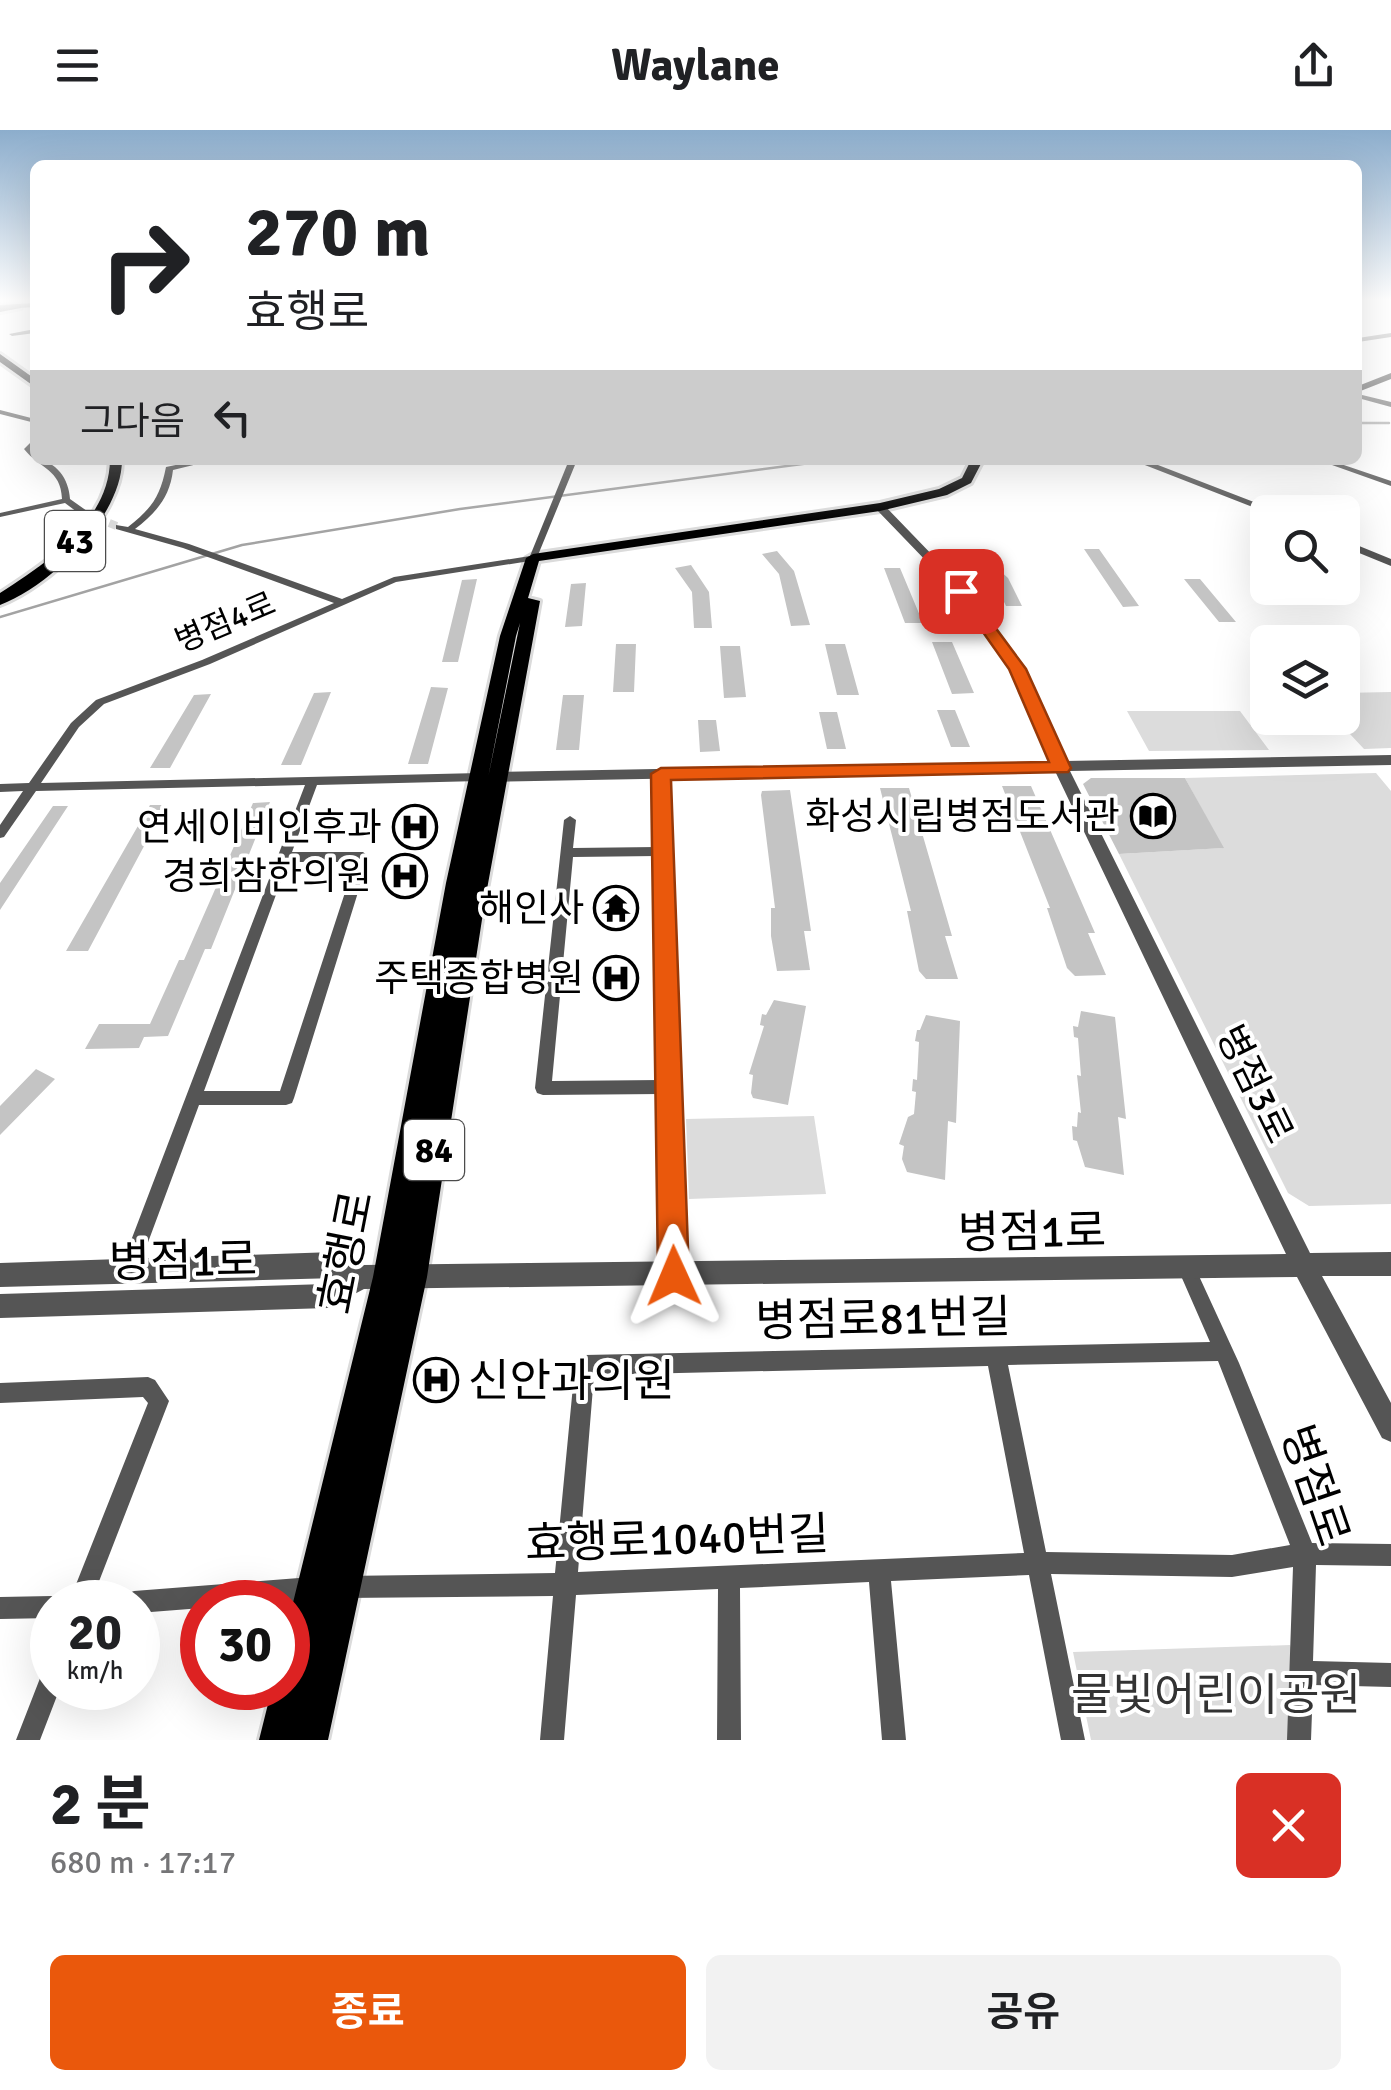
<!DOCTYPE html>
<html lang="ko">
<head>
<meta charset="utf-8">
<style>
  :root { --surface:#fff; --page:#f2f2f2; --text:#202124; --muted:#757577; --accent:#ea580c }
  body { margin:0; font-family:Signika,"Noto Sans KR",sans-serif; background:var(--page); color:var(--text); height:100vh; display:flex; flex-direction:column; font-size:38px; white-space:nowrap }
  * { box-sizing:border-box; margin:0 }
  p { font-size:32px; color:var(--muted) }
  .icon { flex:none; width:55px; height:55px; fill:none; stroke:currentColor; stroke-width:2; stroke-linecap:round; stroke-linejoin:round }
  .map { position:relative; height:1610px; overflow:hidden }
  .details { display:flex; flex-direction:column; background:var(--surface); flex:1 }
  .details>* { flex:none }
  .top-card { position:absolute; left:30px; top:30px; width:1332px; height:305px; border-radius:15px; box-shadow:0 10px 40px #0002; background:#fff; color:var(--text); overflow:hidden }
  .buttons { position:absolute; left:1250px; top:365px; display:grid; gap:20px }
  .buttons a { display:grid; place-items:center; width:110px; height:110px; border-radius:15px; background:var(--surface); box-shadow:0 10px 40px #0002; font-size:50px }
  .speed { position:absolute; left:30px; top:1450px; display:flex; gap:20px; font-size:50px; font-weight:700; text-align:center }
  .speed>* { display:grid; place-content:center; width:130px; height:130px; border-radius:50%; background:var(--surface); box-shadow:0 10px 40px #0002; line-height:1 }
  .speed small { font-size:25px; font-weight:400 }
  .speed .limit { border:15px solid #d22; background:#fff; color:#111 }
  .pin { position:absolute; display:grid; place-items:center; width:85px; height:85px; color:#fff; margin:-42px; border-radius:20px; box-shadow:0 5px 15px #0006 }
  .me { position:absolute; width:110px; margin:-55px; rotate:359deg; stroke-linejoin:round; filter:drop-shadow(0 0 8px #0008) }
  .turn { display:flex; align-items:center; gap:35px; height:210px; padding:0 50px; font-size:45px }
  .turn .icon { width:130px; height:130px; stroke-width:2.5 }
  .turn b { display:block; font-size:70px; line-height:85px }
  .then { display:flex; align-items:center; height:95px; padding:0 50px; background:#0003; gap:20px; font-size:38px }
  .round { display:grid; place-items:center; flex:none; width:105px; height:105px; border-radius:15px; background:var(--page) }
  .summary { display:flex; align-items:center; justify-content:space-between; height:170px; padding:0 50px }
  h1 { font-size:60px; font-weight:700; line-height:75px }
  .action { display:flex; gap:20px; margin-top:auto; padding:20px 50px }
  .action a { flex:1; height:115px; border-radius:15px; background:var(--accent); color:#fff; font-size:40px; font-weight:700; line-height:115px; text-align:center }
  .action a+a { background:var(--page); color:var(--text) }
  header { display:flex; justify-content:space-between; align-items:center; height:130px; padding:0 50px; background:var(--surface); font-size:45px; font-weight:700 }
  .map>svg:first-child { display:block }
  .green { fill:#dcdcdc }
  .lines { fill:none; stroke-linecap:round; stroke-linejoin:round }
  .stream { stroke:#a3a3a3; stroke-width:2.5 }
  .building { fill:#c4c4c4 }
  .minor-tunnel { stroke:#d9d9d9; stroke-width:8; stroke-dasharray:8 4; stroke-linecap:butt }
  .primary-casing { stroke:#dbdbdb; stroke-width:6 }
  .trunk-casing { stroke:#dbdbdb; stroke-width:6 }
  .minor { fill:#555; fill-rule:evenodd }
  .tertiary { fill:#555; fill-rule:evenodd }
  .secondary { fill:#222; fill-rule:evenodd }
  .primary { fill:#000; fill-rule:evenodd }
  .trunk { fill:#000; fill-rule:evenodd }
  .route { fill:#ea580c; stroke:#983908; stroke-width:2.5 }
  .labels { text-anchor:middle; stroke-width:8; stroke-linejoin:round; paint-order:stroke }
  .far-street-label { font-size:32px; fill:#000; stroke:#fff }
  .shield { fill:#fff; stroke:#4c4c4c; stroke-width:2.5 }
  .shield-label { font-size:35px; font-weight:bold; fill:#000 }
  .poi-label { font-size:38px; fill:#000; stroke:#fff; text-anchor:end }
  .street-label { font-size:38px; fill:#000; stroke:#fff }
  .near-street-label { font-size:45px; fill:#000; stroke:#fff }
  .near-poi-label { font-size:45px; fill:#000; stroke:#fff; text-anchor:start }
  .near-park-label { font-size:45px; fill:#333; stroke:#fff }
</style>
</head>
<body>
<header><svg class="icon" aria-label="menu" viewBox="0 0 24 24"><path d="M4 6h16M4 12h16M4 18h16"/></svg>Waylane<svg class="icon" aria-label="share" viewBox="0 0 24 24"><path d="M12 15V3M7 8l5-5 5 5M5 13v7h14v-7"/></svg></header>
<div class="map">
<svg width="1391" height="1610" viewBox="0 0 1391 1610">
  <rect width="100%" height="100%" fill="#fff"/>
  <!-- green -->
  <path class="green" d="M1391 562V618L1364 619 1335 588H1342L1343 563Z
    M1127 581H1240L1269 620 1149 621Z
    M1376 643 1391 661V1074L1309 1076 1288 1063 1119 724 1223 718 1185 648Z
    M814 986 826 1064 689 1069 686 989Z
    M1290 1515 1298 1534 1291 1610H1091L1073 1522Z"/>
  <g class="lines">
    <!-- stream -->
    <path class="stream" d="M1358 293H1389
      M0 487 242 415 460 379 833 330"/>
  </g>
  <!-- building -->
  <path class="building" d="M1084 419H1099L1139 476 1123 477Z
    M777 421 794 441 810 495 791 496 779 444 762 424Z
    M981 424 1008 448 1022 476H1006Z
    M691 435 709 462 712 498H694L692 462 675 438Z
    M884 438H900L923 493H905Z
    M477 449 458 532H442L462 450Z
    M1184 449H1200L1236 492H1219Z
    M586 453 582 496 565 497 571 454Z
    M932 512H952L974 563 952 564Z
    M616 514H636L634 562H613Z
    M825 514H845L859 565H837Z
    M720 516H740L746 567 724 568Z
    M431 557 448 558 428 634H408Z
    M331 562 301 635H281L314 563Z
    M211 564 170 638H150L194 565Z
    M563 565H584L579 620H556Z
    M937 580H955L970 617H951Z
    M819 582H837L846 619H827Z
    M698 590H716L720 621 700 622Z
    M1091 648H1185L1224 718 1119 724 1083 654Z
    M1002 656H1031L1095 803H1088L1106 845 1075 846 1067 838 1047 778H1050Z
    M880 658H909L952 806H945L958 849H926L919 841 907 781H911Z
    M790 660 811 801H804L810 840 777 841 771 806V778H775L761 665 762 661Z
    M270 672 211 819H205L168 906 144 907 139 918 85 919 99 894H150L179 830H184L253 673Z
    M150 675H166L88 821H66Z
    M53 676H68L0 780V753Z
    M774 870 806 876 788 975 753 968 751 963 753 945 749 944 764 896 760 895 762 884 766 885Z
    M1081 881 1115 887 1126 989 1118 987 1124 1045 1085 1037 1077 1011 1073 1010 1072 996 1077 997 1078 982 1081 983 1077 945 1081 946 1078 908 1074 907 1073 896 1078 897Z
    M926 885 960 891 956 993 948 991 945 1050 907 1042 902 1029 904 1016 899 1014 908 987 914 984 916 962 912 961 913 949 917 950 919 912 915 911 917 900H920Z
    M36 939 55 949 0 1005V976Z"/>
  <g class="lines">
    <!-- minor-tunnel -->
    <path class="minor-tunnel" d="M87 384 119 397"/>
    <defs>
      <path id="primary" d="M971 330H983L971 353 947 365 880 381 539 431 528 468 540 471 485 770 427 1147 328 1610H259L272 1558H288V1493L373 1147 446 753 500 506 526 428 533 424 880 373 939 359 962 348ZM520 493 488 648 516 506Z"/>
      <path id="trunk" d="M21 174V178L0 182V176Z
        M0 224 35 249V257L0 232Z
        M110 330H122C122 386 51 456 0 475V463C47 433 109 391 110 330Z"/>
    </defs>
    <!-- primary casing -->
    <use href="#primary" class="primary-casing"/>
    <!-- trunk casing -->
    <use href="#trunk" class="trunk-casing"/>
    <!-- minor -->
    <path class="minor" d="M35 199V203L12 206 9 204Z
      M1391 203V207L1358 212V208Z
      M0 280 35 289V293L0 284Z
      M35 308V315L32 319 35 323V330C56 330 69 349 70 369L87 381V385H81L65 373 0 387V383L62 369C61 339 40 339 24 319Z
      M200 330H214L173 340C170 367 156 383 135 399L189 414 342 469 394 447 530 426 569 330H577L536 430 396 452 210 534 104 574 79 597 41 653 480 643 486 647 480 651 317 655 292 722H363L369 727 294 968 292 973 286 975H199L137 1142 134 1148 128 1151 122 1148 119 1142 305 655 36 661 4 707 0 708V695L23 661 0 662V654L29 653 71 593 96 570 202 530 334 473 183 418 116 399V395L128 397C152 378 160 367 166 337ZM288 732H355L280 961H204Z
      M1318 330H1329L1391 351V356Z
      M661 640 667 644 683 1146 681 1153 674 1155 667 1153 665 1146 661 964 543 965 537 963 535 958 564 690 570 686 576 690 573 718 657 717 655 644ZM657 726 661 950 552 951 573 727Z
      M1187 1130 1193 1133 1239 1233 1312 1413 1391 1414V1436L1316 1435 1313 1531 1391 1533V1557L1313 1555 1311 1610H1287L1293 1437 1232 1447 1051 1444 1085 1610H1061L1029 1445 891 1451 906 1610H882L869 1452 740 1458 741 1610H717L718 1459 576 1465 564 1610H540L553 1466 343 1468 335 1465 332 1457 335 1449 343 1446 555 1443 575 1235 578 1228 585 1225 1210 1212 1178 1139 1181 1133ZM1218 1231 1290 1415 1232 1425 1046 1422 1008 1235ZM988 1236 1024 1423 578 1442 594 1245Z
      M148 1247 155 1250 169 1271 91 1472H69L148 1273 143 1267 0 1273V1253Z
      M312 1447 320 1450 323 1458 320 1466C292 1478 234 1472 202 1472V1478L138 1483V1472H123L126 1464 134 1461Z
      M52 1466 60 1469 62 1472H52V1488L0 1489V1467Z
      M52 1534V1558H60L40 1610H16L44 1538Z"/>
    <!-- tertiary -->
    <path class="tertiary" d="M1358 264 1391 272V277L1358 268Z
      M1132 330H1145L1280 382 1268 383Z
      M876 375H884L965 459 1023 536 1065 631 1391 625V635L1070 641 1310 1123 1391 1122V1146H1322L1391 1273V1312L1382 1308 1297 1147 364 1159 328 1178 0 1188V1164L326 1154 337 1148 0 1157V1133L334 1122 363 1135 1286 1124 1055 641 487 652 480 647 487 642 1051 632 1012 539 957 463 876 379Z
      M1342 409 1391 429V436L1342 416Z"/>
    <!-- secondary -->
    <path class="secondary" d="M35 173V177L0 179V175Z
      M1391 243V249L1358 262V256Z"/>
    <!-- primary -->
    <use href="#primary" class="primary"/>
    <!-- trunk -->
    <use href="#trunk" class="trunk"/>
  </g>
  <!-- sky -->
  <linearGradient id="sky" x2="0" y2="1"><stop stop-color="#8cadcc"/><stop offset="0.43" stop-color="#fff"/><stop offset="1" stop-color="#fff" stop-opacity="0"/></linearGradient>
  <rect width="1391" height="394" fill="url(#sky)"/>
  <!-- route -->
  <path class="route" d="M961 457 966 458 1026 539 1071 638 1068 642 671 650 689 1146 684 1157 674 1161 663 1157 658 1146 651 644 661 638 1049 632 1009 539 954 461Z"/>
  <!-- icons -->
  <defs>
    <symbol id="library-ring" viewBox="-11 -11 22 22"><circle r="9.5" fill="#fff" stroke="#000" stroke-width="1.5"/><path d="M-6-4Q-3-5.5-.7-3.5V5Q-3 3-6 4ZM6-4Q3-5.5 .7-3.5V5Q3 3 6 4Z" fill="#000"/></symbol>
    <symbol id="hospital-ring" viewBox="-11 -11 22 22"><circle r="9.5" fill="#fff" stroke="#000" stroke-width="1.5"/><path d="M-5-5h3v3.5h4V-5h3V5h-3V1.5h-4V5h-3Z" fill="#000"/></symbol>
    <symbol id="temple-ring" viewBox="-11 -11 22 22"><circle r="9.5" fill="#fff" stroke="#000" stroke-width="1.5"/><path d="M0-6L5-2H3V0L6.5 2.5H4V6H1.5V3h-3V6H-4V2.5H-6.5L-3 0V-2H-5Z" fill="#000"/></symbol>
  </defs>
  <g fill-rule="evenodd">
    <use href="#library-ring" x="1128" y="661" width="50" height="50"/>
    <use href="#hospital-ring" x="390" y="672" width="50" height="50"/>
    <use href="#hospital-ring" x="380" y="721" width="50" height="50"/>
    <use href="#temple-ring" x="591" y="753" width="50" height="50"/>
    <use href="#hospital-ring" x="591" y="823" width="50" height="50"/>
    <use href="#hospital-ring" x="411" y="1225" width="50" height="50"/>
  </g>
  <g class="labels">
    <!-- far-street labels -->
    <g class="far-street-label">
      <text transform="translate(225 492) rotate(-23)" y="11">병점4로</text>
    </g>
    <!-- shield labels -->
    <g class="shield">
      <rect x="45" y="381" width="60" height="60" rx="8"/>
      <rect x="404" y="990" width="60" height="60" rx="8"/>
    </g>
    <g class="shield-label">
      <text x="75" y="423">43</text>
      <text x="434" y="1032">84</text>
    </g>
    <!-- poi labels -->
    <g class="poi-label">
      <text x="1120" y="699">화성시립병점도서관</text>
      <text x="382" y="710">연세이비인후과</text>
      <text x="372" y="759">경희참한의원</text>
      <text x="584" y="791">해인사</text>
      <text x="584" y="861">주택종합병원</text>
    </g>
    <!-- street labels -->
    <g class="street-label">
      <text transform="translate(1255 954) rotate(64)" y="13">병점3로</text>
    </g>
    <!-- near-street labels -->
    <g class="near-street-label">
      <text transform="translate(1032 1101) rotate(-1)" y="16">병점1로</text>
      <text transform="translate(345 1122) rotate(-79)" y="16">효행로</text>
      <text transform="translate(183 1130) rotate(-1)" y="16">병점1로</text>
      <text transform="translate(883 1188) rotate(-1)" y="16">병점로81번길</text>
      <text transform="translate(1316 1355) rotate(71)" y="16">병점로</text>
      <text transform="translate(677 1408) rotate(-2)" y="16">효행로1040번길</text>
    </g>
    <!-- near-poi labels -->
    <g class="near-poi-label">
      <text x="468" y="1266">신안과의원</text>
    </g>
    <!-- near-park labels -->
    <g class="near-park-label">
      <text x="1216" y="1580">물빛어린이공원</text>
    </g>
  </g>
</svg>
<div class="buttons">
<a><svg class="icon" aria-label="search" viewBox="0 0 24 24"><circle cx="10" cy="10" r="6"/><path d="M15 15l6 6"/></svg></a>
<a><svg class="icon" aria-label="layers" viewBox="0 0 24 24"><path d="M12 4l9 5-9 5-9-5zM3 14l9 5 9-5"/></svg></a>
</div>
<div class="speed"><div>20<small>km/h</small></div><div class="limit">30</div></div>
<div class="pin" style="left:961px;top:461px;background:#d93025"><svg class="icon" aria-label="arrive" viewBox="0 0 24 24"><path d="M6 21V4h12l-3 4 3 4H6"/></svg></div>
<svg class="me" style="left:674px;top:1146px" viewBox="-20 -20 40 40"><path d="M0-17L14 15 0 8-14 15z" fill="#ea580c" stroke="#fff" stroke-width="4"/></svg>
<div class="top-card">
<div class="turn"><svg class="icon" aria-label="right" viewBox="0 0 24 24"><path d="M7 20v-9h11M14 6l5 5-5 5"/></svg><div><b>270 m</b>효행로</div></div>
<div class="then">그다음<svg class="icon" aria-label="left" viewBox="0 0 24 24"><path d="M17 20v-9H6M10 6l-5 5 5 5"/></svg></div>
</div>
</div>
<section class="details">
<div class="summary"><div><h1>2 분</h1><p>680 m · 17:17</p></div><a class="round" style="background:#d93025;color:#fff"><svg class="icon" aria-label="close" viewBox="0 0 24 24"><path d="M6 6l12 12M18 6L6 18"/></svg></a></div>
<div class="action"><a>종료</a><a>공유</a></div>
</section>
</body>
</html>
